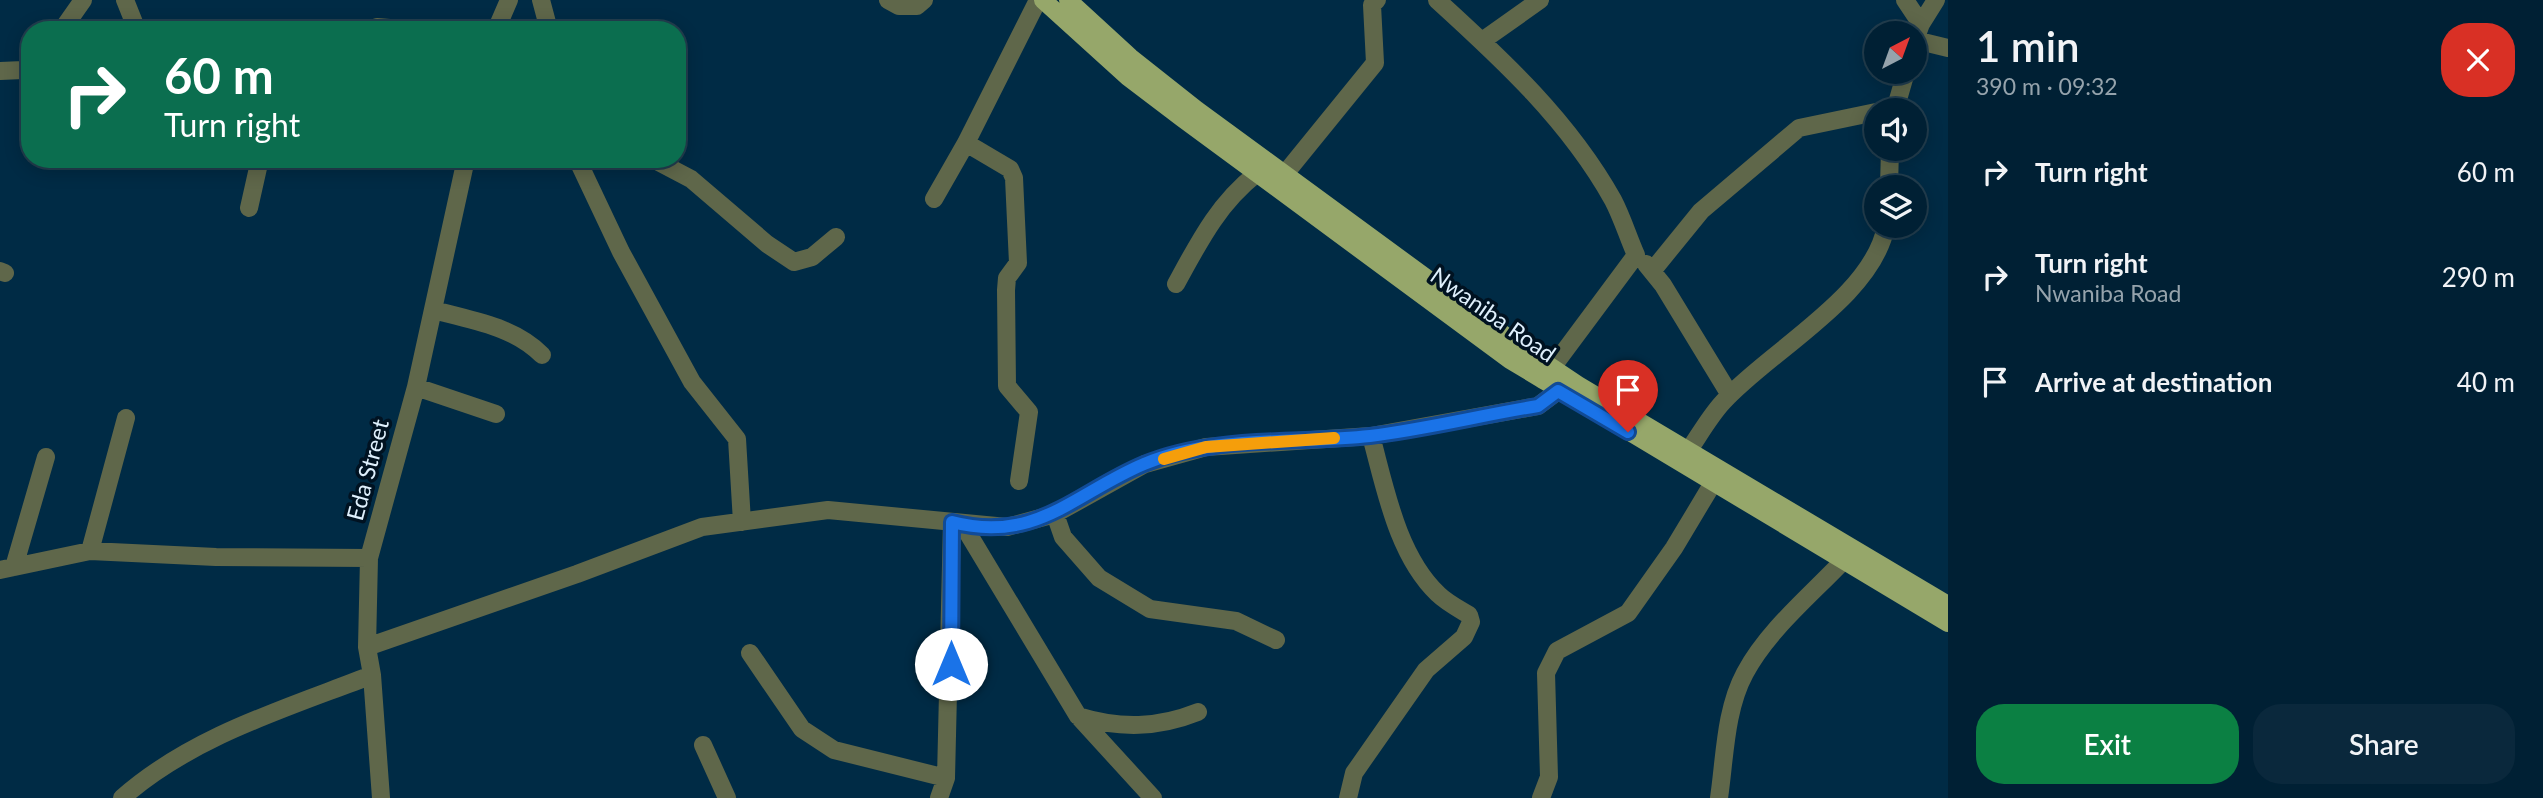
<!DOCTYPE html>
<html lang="en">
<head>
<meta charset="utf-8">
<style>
  :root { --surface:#002034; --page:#0a283c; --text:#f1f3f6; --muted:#95a3ac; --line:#223e4f; --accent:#0b8043 }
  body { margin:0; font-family:Lato,sans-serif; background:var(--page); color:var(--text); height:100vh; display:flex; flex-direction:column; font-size:26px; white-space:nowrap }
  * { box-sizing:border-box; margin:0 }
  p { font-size:23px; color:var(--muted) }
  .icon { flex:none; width:38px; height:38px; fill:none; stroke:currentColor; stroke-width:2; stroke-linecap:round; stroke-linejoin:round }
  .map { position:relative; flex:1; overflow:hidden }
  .drawer { display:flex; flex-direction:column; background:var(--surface); width:595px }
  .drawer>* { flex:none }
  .top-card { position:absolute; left:21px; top:21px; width:665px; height:147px; border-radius:28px; box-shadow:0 4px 18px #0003,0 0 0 2px var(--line); background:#0b6e4f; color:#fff; overflow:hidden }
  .needle { width:46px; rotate:41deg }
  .controls { position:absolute; left:1864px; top:21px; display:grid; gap:14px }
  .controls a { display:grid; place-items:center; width:63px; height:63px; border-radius:50%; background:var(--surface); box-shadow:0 4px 18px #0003,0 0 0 2px var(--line); font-size:35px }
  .pin { position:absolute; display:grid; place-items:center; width:60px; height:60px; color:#fff; margin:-72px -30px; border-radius:50% 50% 50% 0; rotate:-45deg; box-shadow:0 0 7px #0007 }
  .pin .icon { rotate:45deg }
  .me { position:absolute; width:77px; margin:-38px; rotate:0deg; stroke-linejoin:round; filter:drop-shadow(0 0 5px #0008) }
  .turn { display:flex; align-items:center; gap:24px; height:147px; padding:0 28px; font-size:32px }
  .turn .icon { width:91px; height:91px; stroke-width:2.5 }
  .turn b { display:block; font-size:49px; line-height:60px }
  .round { display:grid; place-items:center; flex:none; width:74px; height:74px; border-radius:28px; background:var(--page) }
  .summary { display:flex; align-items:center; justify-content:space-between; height:119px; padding:0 28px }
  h1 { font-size:42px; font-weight:600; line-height:52px }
  .primary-button { display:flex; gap:14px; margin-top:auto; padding:14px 28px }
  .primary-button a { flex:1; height:80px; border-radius:28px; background:var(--accent); color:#fff; font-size:28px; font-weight:600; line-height:80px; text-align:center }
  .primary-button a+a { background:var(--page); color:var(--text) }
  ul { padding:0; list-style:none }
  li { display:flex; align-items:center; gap:21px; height:105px; padding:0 28px }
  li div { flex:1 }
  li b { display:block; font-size:26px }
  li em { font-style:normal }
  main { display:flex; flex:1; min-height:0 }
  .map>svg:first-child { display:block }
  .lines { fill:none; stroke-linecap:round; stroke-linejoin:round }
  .minor { stroke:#5f674a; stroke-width:18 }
  .major { stroke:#96a76a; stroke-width:18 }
  .route-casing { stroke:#114b97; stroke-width:18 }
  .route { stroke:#1a73e8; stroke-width:12 }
  .slow { stroke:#f59e0b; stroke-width:12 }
  .labels { text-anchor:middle; stroke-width:7; stroke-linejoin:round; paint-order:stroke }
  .street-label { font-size:23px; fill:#dff0fd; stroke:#001221 }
</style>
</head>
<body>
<main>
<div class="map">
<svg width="1948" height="798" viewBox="0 0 1948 798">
  <rect width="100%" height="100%" fill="#002b45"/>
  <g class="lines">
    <!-- minor -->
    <path class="minor" d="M125 0 137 30
      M541 0 549 30
      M888 0 899 6H917L924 0
      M1437 0C1503 60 1569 121 1613 200 1622 217 1628 237 1636 255L1543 380
      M1905 0 1921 24
      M62 30 83 0
      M370 30 377 27 415 30
      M496 30 509 0
      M1915 40 1948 48
      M1482 41 1540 0
      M1914 43 1921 24 1936 0
      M0 71 23 70 30 65
      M1895 110 1906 72
      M966 143 1010 169 1014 178 1018 263 1007 278 1006 290 1007 386 1029 412 1019 481
      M577 159 621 252 692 382 737 439 742 522
      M653 159 691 179 767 244 794 262 812 257 836 237
      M1284 175 1375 63 1372 5 1377 0
      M1889 187 1890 149
      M934 199 966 143 1038 0
      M249 208 260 159
      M1646 264 1663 285 1730 395
      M1653 270 1701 211 1799 128 1876 112
      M0 271 5 273
      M1176 284C1199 242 1218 204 1256 174
      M434 310C473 321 513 326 542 355
      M416 387 496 414
      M1689 450C1700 434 1710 416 1723 402 1769 351 1873 297 1886 226
      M1055 514 1063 537 1099 578 1150 609 1236 621 1276 640
      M963 525 1078 716 1153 798
      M90 551 126 418
      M14 567 46 457
      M0 570 90 551 216 557 369 558
      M367 647 577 574 702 527 828 510 1007 527 1055 514 1145 464 1206 447 1371 436 1538 406 1558 391
      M750 653 802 729 834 750 946 778
      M1078 716C1120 729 1158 728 1198 712
      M703 745 727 798
      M122 798C192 736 287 708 372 675
      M381 798 372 675 367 647 369 558 416 387 466 159
      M939 798 946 778 952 522
      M1348 798 1354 773 1426 670 1464 637 1471 622 1469 615C1459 609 1446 602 1438 594 1397 555 1385 487 1371 436
      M1541 798 1549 777 1546 673 1557 651 1628 613 1674 548 1713 483
      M1719 798C1725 757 1725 710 1745 673 1768 630 1811 595 1844 560"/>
    <!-- major -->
    <path class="major" d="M1043 0 1128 77 1182 118 1510 360 1948 623
      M1068 0 1130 57 1197 110 1511 340 1578 385 1948 605"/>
  </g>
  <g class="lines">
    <defs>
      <path id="route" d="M951 664 952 522C1036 544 1075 493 1144 464 1214 435 1297 444 1370 436 1427 429 1482 415 1538 406L1558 391 1628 432"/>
    </defs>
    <!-- route casing -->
    <use href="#route" class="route-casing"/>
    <!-- route -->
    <use href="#route" class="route"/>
    <!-- slow -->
    <path class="slow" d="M1164 459 1206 447 1334 438"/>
  </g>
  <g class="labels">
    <!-- street labels -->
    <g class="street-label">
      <text transform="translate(1493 315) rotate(35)" y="8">Nwaniba Road</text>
      <text transform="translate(368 470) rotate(-75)" y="8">Eda Street</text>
    </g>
  </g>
</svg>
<div class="controls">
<a><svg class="needle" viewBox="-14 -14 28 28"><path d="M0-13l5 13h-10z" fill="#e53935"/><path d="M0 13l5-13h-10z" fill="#95a3ac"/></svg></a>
<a><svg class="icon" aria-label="sound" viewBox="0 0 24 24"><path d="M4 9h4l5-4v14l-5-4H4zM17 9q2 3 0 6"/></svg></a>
<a><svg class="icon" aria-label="layers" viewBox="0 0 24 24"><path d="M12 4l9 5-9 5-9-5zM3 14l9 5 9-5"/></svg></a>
</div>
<div class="pin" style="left:1628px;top:432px;background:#d93025"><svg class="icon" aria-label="arrive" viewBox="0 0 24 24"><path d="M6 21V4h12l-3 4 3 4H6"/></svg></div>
<svg class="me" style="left:951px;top:664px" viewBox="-20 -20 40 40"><circle r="19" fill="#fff"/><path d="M0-13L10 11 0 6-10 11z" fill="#1a73e8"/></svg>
<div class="top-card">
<div class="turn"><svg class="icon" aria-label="right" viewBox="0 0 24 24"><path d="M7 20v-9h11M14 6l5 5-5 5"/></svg><div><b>60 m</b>Turn right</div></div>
</div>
</div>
<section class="drawer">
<div class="summary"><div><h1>1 min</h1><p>390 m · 09:32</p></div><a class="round" style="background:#d93025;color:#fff"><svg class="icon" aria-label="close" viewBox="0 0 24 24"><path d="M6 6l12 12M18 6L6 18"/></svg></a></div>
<ul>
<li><svg class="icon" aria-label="right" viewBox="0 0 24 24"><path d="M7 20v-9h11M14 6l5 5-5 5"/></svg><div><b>Turn right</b></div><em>60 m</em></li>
<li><svg class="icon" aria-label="right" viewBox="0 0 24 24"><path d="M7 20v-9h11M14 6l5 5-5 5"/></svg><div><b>Turn right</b><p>Nwaniba Road</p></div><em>290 m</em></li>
<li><svg class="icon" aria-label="arrive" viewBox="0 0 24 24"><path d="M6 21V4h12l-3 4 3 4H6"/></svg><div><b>Arrive at destination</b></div><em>40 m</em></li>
</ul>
<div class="primary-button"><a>Exit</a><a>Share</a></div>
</section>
</main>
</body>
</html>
